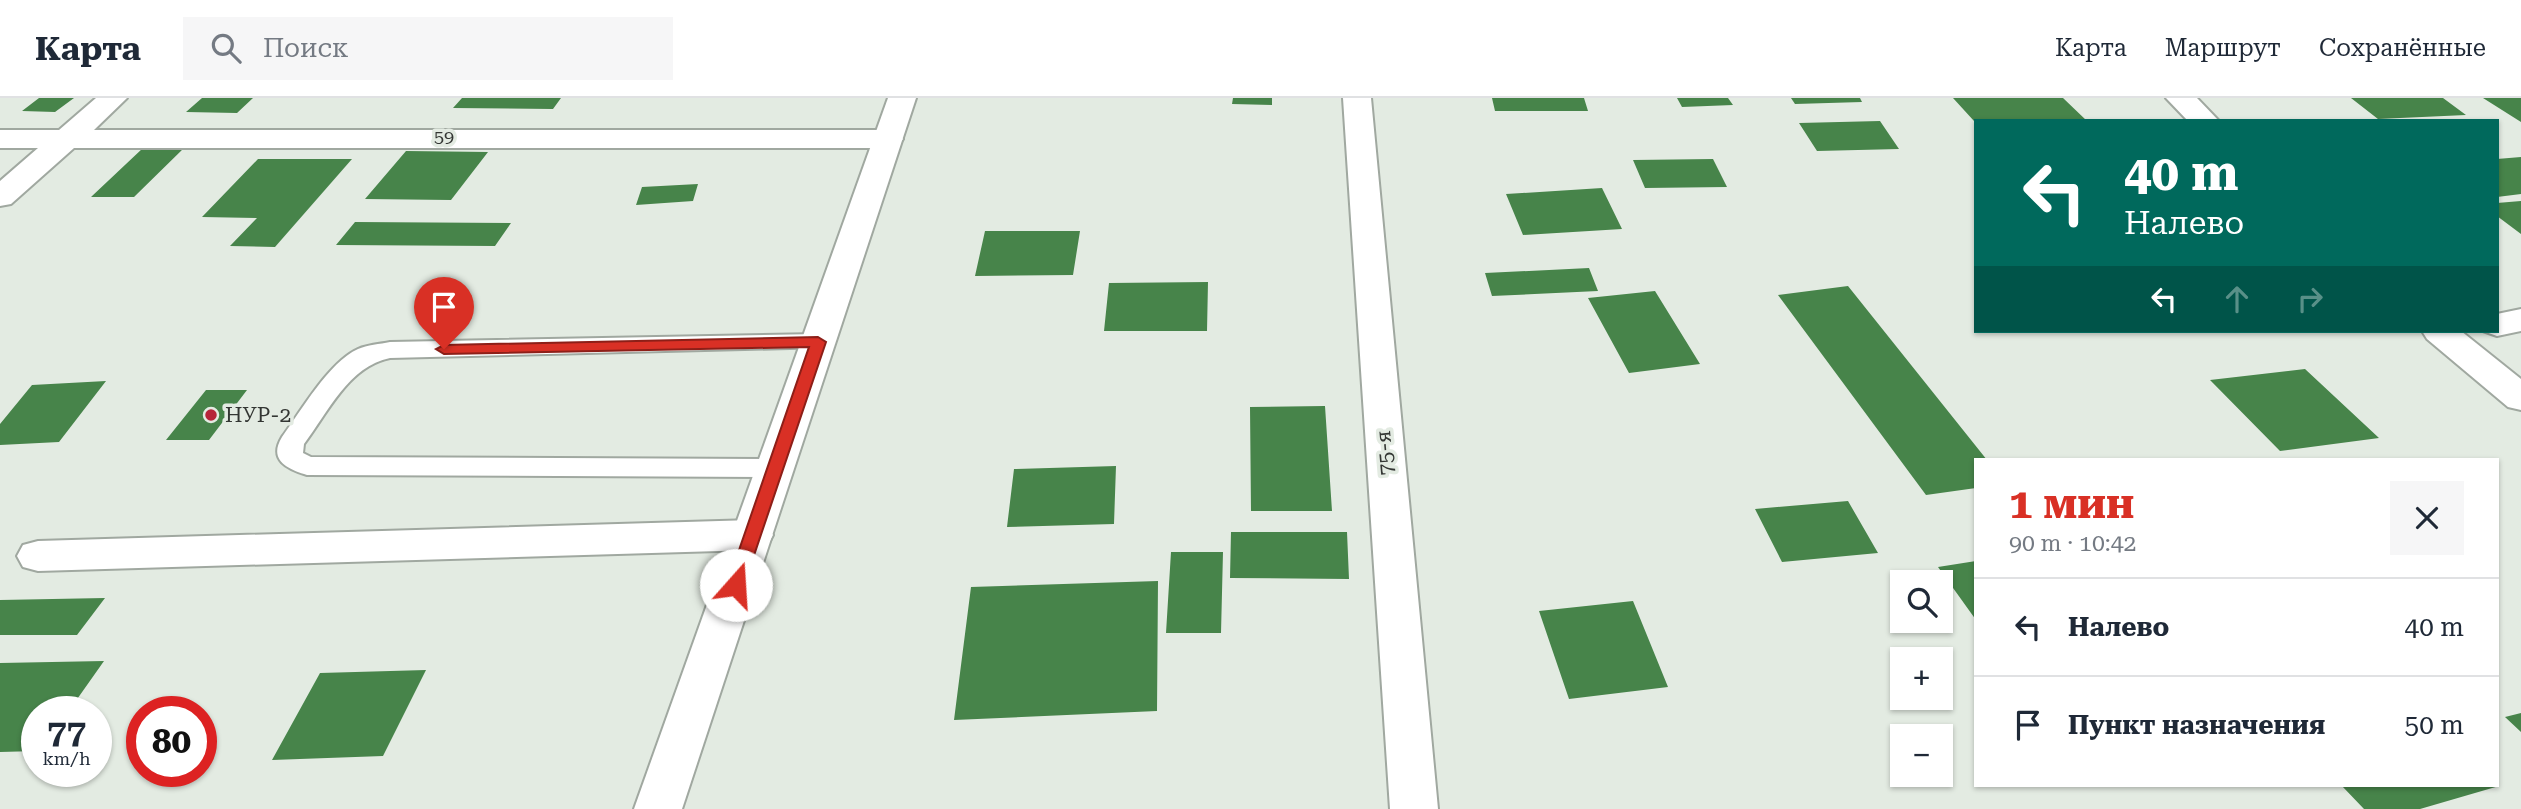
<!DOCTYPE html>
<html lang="ru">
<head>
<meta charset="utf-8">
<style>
  :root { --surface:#fff; --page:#f6f6f7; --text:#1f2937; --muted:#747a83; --line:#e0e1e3; --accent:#d93025 }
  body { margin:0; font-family:"Roboto Serif",serif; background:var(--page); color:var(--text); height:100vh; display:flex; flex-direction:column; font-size:26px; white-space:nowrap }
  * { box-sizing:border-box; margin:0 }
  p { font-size:23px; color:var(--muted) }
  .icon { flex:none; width:38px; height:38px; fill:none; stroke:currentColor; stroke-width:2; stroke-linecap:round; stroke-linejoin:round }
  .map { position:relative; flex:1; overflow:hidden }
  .panel { position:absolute; left:1974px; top:360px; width:525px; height:329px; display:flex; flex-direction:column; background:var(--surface); border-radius:0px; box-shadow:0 2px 5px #0004 }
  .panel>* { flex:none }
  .top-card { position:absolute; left:1974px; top:21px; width:525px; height:214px; border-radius:0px; box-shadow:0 2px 5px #0004; background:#00695c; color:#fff; overflow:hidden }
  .controls { position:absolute; left:1890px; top:472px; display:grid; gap:14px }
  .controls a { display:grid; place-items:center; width:63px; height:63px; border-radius:0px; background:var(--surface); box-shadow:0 2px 5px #0004; font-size:35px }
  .speed { position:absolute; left:21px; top:598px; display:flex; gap:14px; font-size:35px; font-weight:700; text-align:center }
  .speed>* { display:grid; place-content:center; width:91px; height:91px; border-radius:50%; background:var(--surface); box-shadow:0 2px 5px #0004; line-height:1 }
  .speed small { font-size:18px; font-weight:400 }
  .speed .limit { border:10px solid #d22; background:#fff; color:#111 }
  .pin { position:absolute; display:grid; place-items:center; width:60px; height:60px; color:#fff; margin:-72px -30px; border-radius:50% 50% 50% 0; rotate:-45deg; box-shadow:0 0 7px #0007 }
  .pin .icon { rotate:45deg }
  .me { position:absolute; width:77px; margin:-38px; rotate:19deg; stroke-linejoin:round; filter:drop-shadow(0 0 5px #0008) }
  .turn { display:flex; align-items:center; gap:24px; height:147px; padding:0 35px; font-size:32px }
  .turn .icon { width:91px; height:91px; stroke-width:2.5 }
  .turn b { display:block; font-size:49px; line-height:60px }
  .lanes { display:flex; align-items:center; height:66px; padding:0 35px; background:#0003; justify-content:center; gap:35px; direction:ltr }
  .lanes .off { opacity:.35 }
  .round { display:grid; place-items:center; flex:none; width:74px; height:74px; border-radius:0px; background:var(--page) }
  .head { display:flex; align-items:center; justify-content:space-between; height:119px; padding:0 35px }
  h1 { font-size:42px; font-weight:700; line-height:52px; color:var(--accent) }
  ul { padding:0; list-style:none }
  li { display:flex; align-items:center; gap:21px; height:98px; padding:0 35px; border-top:2px solid var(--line) }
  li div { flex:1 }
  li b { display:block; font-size:26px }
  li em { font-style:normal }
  header { display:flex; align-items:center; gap:42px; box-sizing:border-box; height:98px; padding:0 35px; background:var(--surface); border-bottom:2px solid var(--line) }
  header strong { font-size:33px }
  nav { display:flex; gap:38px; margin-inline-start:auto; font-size:24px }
  .search { width:490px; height:63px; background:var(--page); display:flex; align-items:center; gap:18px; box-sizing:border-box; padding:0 24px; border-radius:0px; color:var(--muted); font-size:26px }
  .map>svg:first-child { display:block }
  .building { fill:#47844a }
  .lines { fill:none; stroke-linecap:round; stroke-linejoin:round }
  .lane-casing { stroke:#a0a8a0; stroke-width:4 }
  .street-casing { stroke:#a0a8a0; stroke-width:4 }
  .highway-casing { stroke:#a0a8a0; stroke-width:4 }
  .lane { fill:#fff; fill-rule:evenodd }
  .street { fill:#fff; fill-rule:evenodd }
  .highway { fill:#fff; fill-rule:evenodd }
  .route { fill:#d93025; stroke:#8d1f18; stroke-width:2 }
  .poi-dot { fill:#b62439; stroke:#e3ebe2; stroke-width:2.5 }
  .labels { text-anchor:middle; stroke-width:7; stroke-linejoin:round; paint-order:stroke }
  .far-street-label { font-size:18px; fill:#333633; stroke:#e3ebe2 }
  .poi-label { font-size:21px; fill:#333633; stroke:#e3ebe2; text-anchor:start }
  .street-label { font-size:21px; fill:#333633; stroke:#e3ebe2 }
</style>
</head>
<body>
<header>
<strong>Карта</strong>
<div class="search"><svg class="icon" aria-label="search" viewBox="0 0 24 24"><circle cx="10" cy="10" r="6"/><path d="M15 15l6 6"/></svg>Поиск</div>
<nav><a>Карта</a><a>Маршрут</a><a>Сохранённые</a></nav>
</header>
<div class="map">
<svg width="2521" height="711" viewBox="0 0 2521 711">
  <rect width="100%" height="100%" fill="#e3ebe2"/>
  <!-- building -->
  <path class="building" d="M39 0H74L55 14 22 13Z
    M202 0H253L237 15 186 14Z
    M462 0H561L553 11 453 10Z
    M1233 0H1272V7L1232 6Z
    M1492 0H1584L1588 13H1495Z
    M1677 0H1728L1733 7 1682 9Z
    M1791 0H1860L1862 4 1795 6Z
    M1953 0H2063L2087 23H1974Z
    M2351 0H2443L2466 17 2378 21Z
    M2483 0H2521V24Z
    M1880 23 1899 51 1817 53 1799 25Z
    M143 50H184L134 99H91Z
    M406 53 488 54 451 102 365 101Z
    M2521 59V96L2497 99V61Z
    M258 61H352L275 149 230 148 257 120 202 119Z
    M1713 61 1727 89 1645 90 1633 62Z
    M698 86 693 103 636 107 642 89Z
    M1602 90 1622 131 1523 137 1506 96Z
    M2521 103V136L2497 118V105Z
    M355 124 511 125 495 148 336 147Z
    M985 133H1080L1073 177 975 178Z
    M1589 170 1598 193 1492 198 1485 175Z
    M1208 184 1207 233H1104L1109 185Z
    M1848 188 1987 362H1976V390L1926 397 1778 197Z
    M1655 193 1700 266 1629 275 1588 200Z
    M2305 271 2379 340 2280 353 2210 282Z
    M106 283 59 344 0 347V326L32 287Z
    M206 292H247L209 342H166Z
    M1325 308 1332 413H1251L1250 309Z
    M1116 368 1114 426 1007 429 1014 371Z
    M1848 403 1878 455 1782 464 1755 411Z
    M1231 434H1347L1349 481 1230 480Z
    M1171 454H1223L1221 535H1166Z
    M1976 463V522L1938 469Z
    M1158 483 1157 613 954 622 971 489Z
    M105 500 77 537H0V502Z
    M1633 503 1668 589 1569 601 1539 513Z
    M104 563 68 614H37V653L0 654V565Z
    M426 572 383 658 272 662 320 575Z
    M2521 615V634L2505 619Z
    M2342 688H2499L2420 711H2364Z"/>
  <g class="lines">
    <defs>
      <path id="lane" d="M819 236 828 239 831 244 828 249 390 260C349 268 328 314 304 346L303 355 311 359 776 361 785 363 789 370 785 377 776 379 307 377C287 371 268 362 282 339 301 313 329 264 358 251 367 247 380 246 390 244Z"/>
      <path id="street" d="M96 0H127L94 32H888L898 35 903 41 898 47 888 50H74L11 106 0 108V83L38 50H0V32H59Z
        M1343 0H1371L1438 711H1390Z
        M2166 0H2197L2219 23H2188Z
        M2521 211V233L2497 238 2483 233H2497V216Z
        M2422 233H2461L2521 281V312L2508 309 2427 241Z
        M753 422 767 426 773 437 767 448 753 452 38 473 23 469 17 458 23 447 38 443Z"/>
      <path id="highway" d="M888 0H916L682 711H634Z"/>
    </defs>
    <!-- lane casing -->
    <use href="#lane" class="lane-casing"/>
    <!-- street casing -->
    <use href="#street" class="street-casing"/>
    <!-- highway casing -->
    <use href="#highway" class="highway-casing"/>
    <!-- lane -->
    <use href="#lane" class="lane"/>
    <!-- street -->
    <use href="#street" class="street"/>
    <!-- highway -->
    <use href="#highway" class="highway"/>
  </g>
  <!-- route -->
  <path class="route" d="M818 239 826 244 744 487 742 491H729L727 487 809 249 444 256 436 251 444 247Z"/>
  <!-- markers -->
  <circle class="poi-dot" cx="211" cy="317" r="7"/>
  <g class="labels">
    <!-- far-street labels -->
    <g class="far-street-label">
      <text x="444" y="45">59</text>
    </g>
    <!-- poi labels -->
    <g class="poi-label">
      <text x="225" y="324">НУР-2</text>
    </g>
    <!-- street labels -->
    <g class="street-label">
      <text transform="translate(1385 355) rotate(-95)" y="7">75-я</text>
    </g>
  </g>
</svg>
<div class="controls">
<a><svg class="icon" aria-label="search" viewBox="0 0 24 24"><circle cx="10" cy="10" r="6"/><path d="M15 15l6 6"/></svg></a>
<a>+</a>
<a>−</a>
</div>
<div class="speed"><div>77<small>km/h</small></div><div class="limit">80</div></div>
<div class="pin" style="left:444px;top:251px;background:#d93025"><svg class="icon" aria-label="arrive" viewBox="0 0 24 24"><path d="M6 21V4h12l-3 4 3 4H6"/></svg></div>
<svg class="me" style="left:736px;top:487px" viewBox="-20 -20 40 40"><circle r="19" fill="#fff"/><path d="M0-13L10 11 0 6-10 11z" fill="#d93025"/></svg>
<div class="top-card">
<div class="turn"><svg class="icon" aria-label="left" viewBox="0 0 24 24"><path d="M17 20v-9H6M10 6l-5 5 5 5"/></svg><div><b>40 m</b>Налево</div></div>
<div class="lanes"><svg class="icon" aria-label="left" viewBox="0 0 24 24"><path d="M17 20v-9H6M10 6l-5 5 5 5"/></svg><svg class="icon off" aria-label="ahead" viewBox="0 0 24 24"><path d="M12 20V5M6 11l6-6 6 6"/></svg><svg class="icon off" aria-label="right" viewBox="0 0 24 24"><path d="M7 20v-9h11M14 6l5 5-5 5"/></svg></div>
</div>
<section class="panel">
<div class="head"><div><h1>1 мин</h1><p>90 m · 10:42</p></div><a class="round"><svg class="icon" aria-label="close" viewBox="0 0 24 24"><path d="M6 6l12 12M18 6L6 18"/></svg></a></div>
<ul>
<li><svg class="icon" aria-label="left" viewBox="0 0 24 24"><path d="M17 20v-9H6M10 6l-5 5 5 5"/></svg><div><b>Налево</b></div><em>40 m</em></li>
<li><svg class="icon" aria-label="arrive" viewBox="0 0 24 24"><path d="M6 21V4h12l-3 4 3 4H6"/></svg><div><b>Пункт назначения</b></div><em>50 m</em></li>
</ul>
</section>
</div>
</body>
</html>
